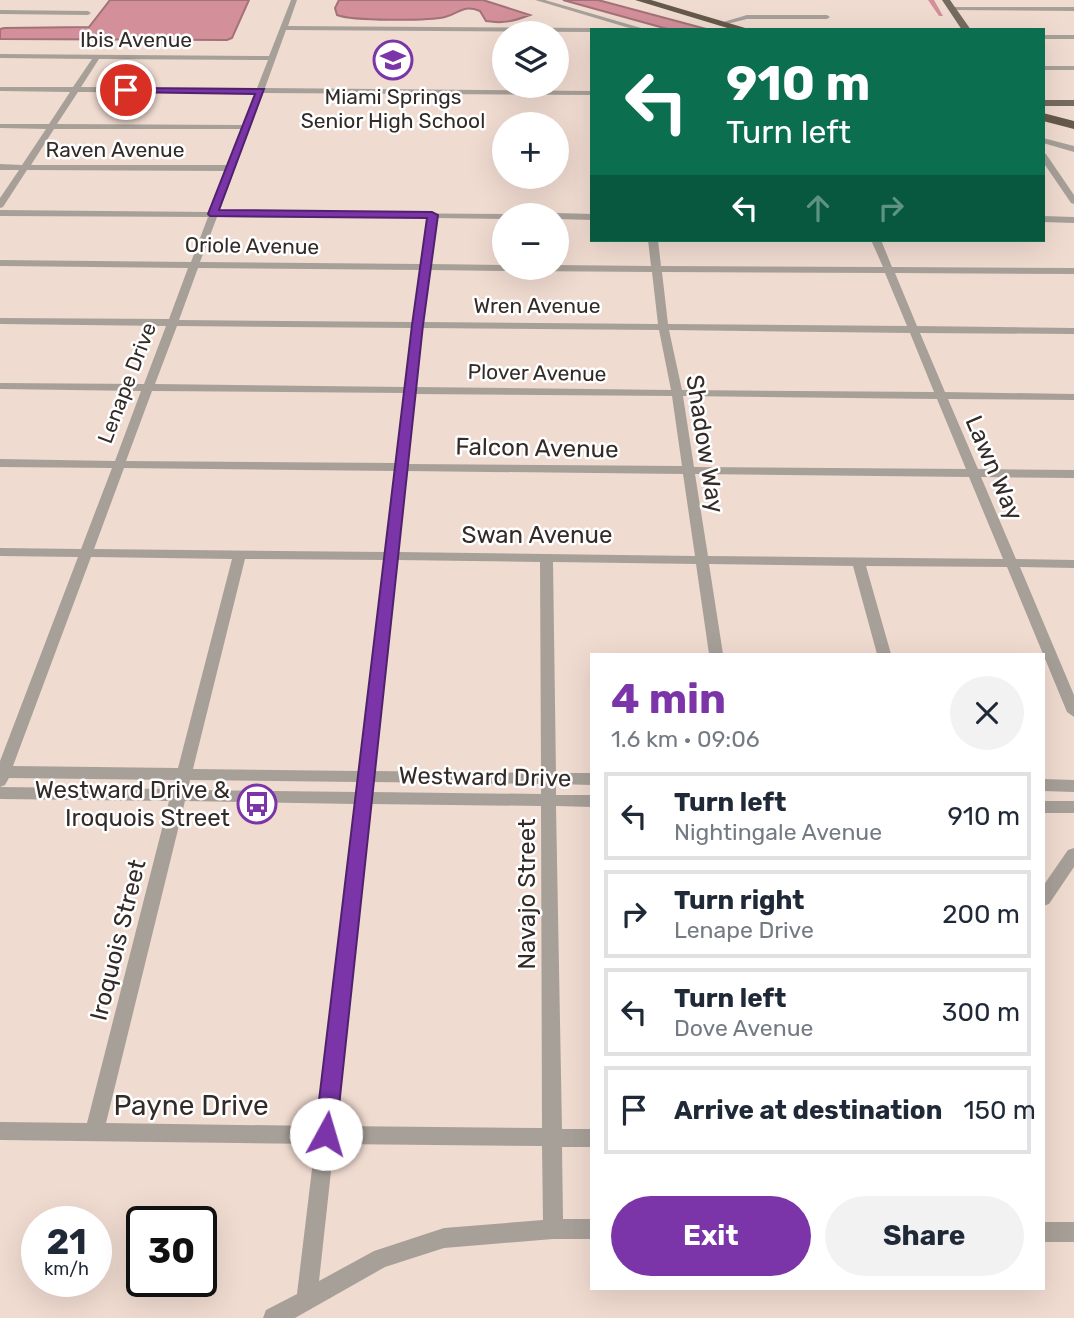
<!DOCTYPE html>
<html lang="en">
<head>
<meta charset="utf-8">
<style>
  :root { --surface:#fff; --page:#f2f2f3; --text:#1f2937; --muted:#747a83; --line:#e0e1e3; --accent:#7b35a8 }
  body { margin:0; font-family:Rubik,sans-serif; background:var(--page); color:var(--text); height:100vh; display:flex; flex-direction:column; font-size:26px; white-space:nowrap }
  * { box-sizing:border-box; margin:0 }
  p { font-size:23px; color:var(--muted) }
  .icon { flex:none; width:38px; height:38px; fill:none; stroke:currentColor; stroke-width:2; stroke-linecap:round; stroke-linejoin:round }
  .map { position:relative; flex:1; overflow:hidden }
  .drawer { position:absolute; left:590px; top:653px; width:455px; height:637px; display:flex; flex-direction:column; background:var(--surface); border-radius:0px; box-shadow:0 7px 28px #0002 }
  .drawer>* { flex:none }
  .guide { position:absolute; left:590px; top:28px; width:455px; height:214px; border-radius:0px; box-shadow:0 7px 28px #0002; background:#0b6e4f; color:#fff; overflow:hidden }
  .controls { position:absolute; left:492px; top:21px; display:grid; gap:14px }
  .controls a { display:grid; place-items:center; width:77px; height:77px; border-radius:50%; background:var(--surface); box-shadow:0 7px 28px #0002; font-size:35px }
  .speed { position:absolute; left:21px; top:1206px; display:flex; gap:14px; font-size:35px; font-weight:700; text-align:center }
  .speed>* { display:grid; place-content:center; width:91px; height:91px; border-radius:50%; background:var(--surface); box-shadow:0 7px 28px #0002; line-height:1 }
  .speed small { font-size:18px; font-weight:400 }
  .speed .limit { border:4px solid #111; border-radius:10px; background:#fff; color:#111 }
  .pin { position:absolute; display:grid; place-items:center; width:60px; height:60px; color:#fff; margin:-30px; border:4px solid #fff; border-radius:50%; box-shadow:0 2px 7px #0007 }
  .me { position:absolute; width:77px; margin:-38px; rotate:6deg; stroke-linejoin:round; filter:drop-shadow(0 0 5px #0008) }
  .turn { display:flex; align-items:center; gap:24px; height:147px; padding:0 21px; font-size:32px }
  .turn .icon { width:91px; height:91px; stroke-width:2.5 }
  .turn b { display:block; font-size:49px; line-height:60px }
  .lanes { display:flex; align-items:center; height:66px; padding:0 21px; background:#0003; justify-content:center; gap:35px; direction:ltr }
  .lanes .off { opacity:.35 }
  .round { display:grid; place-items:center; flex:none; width:74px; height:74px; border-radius:37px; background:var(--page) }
  .overview { display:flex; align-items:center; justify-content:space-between; height:119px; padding:0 21px }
  h1 { font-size:42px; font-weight:700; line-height:52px; color:var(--accent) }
  .action { display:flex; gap:14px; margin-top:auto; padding:14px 21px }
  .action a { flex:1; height:80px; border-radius:42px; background:var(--accent); color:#fff; font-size:28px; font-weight:700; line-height:80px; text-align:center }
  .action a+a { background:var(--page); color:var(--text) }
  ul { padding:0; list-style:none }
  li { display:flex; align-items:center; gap:21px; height:88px; margin:0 14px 10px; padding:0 7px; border:4px solid var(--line); border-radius:0px }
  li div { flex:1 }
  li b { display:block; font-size:26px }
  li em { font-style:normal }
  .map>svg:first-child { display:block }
  .water { fill:#d3909a; stroke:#a37278; stroke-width:2 }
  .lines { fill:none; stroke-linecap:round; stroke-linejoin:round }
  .canal { fill:#d3909a; fill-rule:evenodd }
  .minor { fill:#a7a099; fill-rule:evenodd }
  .major { fill:#766b5f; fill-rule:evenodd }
  .highway { fill:#65594b; fill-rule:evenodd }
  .route { fill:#7b35a8; stroke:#50226d; stroke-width:2 }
  .labels { text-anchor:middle; stroke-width:5; stroke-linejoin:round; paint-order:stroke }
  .far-street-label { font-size:21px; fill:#322b27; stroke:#fff }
  .far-poi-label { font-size:21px; fill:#322b27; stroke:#fff }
  .street-label { font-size:24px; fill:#322b27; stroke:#fff }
  .poi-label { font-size:24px; fill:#322b27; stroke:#fff; text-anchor:end }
  .near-street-label { font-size:28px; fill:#322b27; stroke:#fff }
</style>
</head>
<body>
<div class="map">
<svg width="1074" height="1318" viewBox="0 0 1074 1318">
  <rect width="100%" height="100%" fill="#f0dbd0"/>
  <!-- water -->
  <path class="water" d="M110 0H249L232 38 227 40 0 39V29L4 28 89 27Z
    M339 0H483L530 15C514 21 504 24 486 21L480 11C462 4 459 14 445 17 428 21 352 21 337 15L335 8Z
    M563 0H598L710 30H671Z"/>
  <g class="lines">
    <!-- canal -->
    <path class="canal" d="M928 0H934L943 16H939Z"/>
    <!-- minor -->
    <path class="minor" d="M291 0H297L288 26 592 28 595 30H592V32L286 30 265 88 592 91V95L263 93 219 212 507 214 504 215V219L436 218 430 264 504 265V268H509L504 271 429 270 423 322 658 324 652 272 519 271 514 268H556V265L651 266 648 240H658L661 266 883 267 871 240H881L892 267 1074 268V274L895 273 917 326 1074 328V334L920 333 945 392 1074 394V400L948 399 978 469 1074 470V478L981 477 1016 559 1074 560V568L1020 567 1074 695V717L1067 712 1007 567 866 566 891 654H877L853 566 709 564 723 654H709L696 564 553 562 556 773H592V785L556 784V795H592V807L556 806 562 1129H592V1147H562L563 1219H592V1239H553L444 1248 385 1267 295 1318H263L266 1310 297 1294 315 1144 0 1140V1122L87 1123 169 801 0 799V787L172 789 175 780 9 778 5 785 0 787V761L78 557 0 556V548L81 549 112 468 0 467V459L115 461 141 391 0 389V383L144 384 166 326 0 324V318L169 319 188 268 0 266V260L191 262 208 217 0 216V210L210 212 226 171 27 170 3 207 0 208V198L19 170H0V164L22 165 46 129 0 128V124H49L70 92 0 91V87H73L92 59 0 58V54L269 56ZM99 59 268 60 257 88 81 87ZM78 92 255 93 243 125 57 124ZM54 129H241L227 165H31ZM217 217 427 218 420 264 200 262ZM198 268 420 270 412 322 179 320ZM662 272 885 273 907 326 668 324ZM177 326 412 328 405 387 155 384ZM422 328 659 330 671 390 415 387ZM669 330 910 333 934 392 682 390ZM152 391 404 393 395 463 126 461ZM415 394 672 396 682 466 407 464ZM683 396 937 399 966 469 694 467ZM124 468 395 471 385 552 94 549ZM406 471 683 474 695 556 398 552ZM695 474 969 477 1003 559 708 556ZM91 557 232 559 178 768 13 766ZM245 559 384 560 359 771 193 769ZM397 560 540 562 541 773 374 771ZM190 780 358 782 356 792 188 790ZM373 782 541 784V794L372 792ZM185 801 355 804 317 1126 106 1123ZM371 804 541 806 542 1128 336 1126ZM334 1144 542 1146 543 1220 444 1228 374 1251 319 1281Z
      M535 0H545L648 30H636Z
      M952 7H1074V11L950 10Z
      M0 10 88 11 91 13 88 15 0 14Z
      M747 15H827L830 17 827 19H747L723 25 720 23Z
      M1043 35H1074V39H1043Z
      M1043 66H1074V70H1043Z
      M1043 138 1074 146V152L1043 143Z
      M1043 153 1046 154 1074 195V204L1071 203 1043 162Z
      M556 213 592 214V220L556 219V215H552Z
      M1043 216 1074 217V223L1043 222Z
      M1043 779 1074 780V792L1043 791Z
      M1043 801H1074V813H1043Z
      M1074 848V867L1049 904 1043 906V886L1068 850Z
      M1043 1222H1074V1242H1043Z"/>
    <!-- major -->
    <path class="major" d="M942 0H950L971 30H962Z
      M1043 100H1074V106H1043Z"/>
    <!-- highway -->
    <path class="highway" d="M635 0H651L752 30H734Z
      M1043 113 1074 121V129L1043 121Z"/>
  </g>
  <!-- route -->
  <path class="route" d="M126 88 264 89 219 210 432 212 438 215 423 325 336 1134 333 1142 326 1145 318 1142 315 1134 412 325 427 218 210 216 208 214 255 94 123 92 121 90Z"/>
  <!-- icons -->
  <defs>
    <symbol id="school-ring" viewBox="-11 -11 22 22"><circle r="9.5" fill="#fff" stroke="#7b35a8" stroke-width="1.5"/><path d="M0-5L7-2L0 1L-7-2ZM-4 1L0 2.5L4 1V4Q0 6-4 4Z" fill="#7b35a8"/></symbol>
    <symbol id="bus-ring" viewBox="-11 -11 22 22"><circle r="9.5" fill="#fff" stroke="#7b35a8" stroke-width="1.5"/><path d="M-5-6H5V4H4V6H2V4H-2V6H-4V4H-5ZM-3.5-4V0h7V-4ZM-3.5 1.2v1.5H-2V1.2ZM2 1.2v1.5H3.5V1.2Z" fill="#7b35a8"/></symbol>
  </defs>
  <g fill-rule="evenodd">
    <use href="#school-ring" x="371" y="38" width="44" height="44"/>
    <use href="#bus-ring" x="235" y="782" width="44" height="44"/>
  </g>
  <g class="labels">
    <!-- far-street labels -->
    <g class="far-street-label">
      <text x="136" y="47">Ibis Avenue</text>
      <text x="115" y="157">Raven Avenue</text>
      <text transform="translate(252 246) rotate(1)" y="7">Oriole Avenue</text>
      <text x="537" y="313">Wren Avenue</text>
      <text transform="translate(537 373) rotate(1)" y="7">Plover Avenue</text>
      <text transform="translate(127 383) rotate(-69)" y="7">Lenape Drive</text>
    </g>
    <!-- far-poi labels -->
    <g class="far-poi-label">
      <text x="393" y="104">Miami Springs<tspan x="393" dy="24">Senior High School</tspan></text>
    </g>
    <!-- street labels -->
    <g class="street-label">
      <text transform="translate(705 444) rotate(81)" y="8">Shadow Way</text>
      <text transform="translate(537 448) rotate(1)" y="8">Falcon Avenue</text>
      <text transform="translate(994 468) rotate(67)" y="8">Lawn Way</text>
      <text x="537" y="543">Swan Avenue</text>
      <text transform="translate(485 777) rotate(1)" y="8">Westward Drive</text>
      <text transform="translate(527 894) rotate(-90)" y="8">Navajo Street</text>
      <text transform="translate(118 940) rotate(-76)" y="8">Iroquois Street</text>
    </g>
    <!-- poi labels -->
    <g class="poi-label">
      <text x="230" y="798">Westward Drive &amp;<tspan x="230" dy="28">Iroquois Street</tspan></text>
    </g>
    <!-- near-street labels -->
    <g class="near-street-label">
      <text x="191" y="1115">Payne Drive</text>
    </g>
  </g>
</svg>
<div class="controls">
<a><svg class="icon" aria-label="layers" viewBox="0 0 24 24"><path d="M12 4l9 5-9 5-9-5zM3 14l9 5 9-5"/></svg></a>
<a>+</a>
<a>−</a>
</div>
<div class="speed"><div>21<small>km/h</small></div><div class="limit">30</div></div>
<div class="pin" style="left:126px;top:90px;background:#d93025"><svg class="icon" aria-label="arrive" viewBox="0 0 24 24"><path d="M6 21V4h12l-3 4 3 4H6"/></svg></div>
<svg class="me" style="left:326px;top:1134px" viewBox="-20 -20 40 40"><circle r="19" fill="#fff"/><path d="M0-13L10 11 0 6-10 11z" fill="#7b35a8"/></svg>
<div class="guide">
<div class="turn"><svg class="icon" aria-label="left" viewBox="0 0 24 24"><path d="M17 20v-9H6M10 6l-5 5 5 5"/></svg><div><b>910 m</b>Turn left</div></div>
<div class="lanes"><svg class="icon" aria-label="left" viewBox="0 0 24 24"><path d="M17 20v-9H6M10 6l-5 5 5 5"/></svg><svg class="icon off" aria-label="ahead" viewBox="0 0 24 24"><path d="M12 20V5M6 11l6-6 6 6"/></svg><svg class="icon off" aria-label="right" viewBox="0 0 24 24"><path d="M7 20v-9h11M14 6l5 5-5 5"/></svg></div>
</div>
<section class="drawer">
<div class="overview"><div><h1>4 min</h1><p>1.6 km · 09:06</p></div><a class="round"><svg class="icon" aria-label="close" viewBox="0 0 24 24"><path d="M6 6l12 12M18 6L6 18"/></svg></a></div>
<ul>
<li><svg class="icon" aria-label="left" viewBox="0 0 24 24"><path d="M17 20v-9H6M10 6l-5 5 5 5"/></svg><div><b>Turn left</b><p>Nightingale Avenue</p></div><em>910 m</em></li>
<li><svg class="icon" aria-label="right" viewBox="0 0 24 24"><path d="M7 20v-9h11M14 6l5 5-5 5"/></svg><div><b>Turn right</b><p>Lenape Drive</p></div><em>200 m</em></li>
<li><svg class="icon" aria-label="left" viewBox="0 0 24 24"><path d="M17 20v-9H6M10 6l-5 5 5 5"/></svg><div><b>Turn left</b><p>Dove Avenue</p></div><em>300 m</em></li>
<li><svg class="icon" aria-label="arrive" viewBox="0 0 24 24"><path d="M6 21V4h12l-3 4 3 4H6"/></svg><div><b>Arrive at destination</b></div><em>150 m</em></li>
</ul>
<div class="action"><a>Exit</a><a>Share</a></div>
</section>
</div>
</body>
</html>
